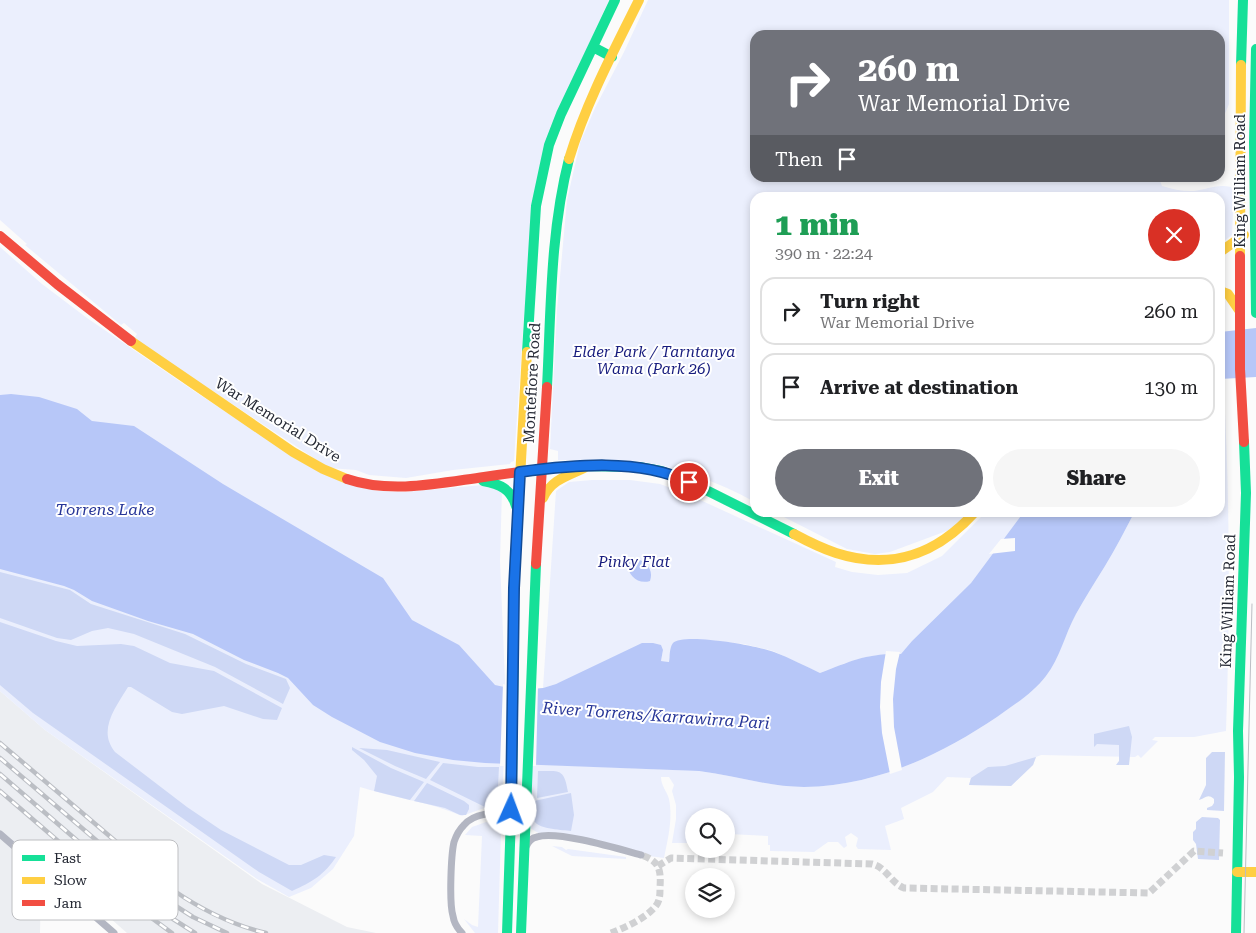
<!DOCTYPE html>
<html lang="en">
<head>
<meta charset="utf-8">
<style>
  :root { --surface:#fff; --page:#f6f6f6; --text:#202124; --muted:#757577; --line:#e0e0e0; --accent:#70727a }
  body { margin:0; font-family:"Roboto Serif",serif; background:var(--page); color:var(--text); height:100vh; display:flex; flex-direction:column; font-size:19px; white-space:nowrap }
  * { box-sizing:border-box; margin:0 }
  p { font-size:16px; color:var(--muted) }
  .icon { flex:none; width:28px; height:28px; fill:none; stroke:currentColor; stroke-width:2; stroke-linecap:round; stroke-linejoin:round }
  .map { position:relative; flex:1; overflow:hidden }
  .sheet { position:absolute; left:750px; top:192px; width:475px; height:325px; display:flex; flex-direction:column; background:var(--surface); border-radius:15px; box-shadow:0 2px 8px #0003 }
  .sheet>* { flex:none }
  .top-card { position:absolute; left:750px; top:30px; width:475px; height:152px; border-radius:15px; box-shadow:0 2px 8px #0003; background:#70727a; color:#fff; overflow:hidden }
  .controls { position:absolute; left:685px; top:808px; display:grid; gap:10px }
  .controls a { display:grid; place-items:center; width:50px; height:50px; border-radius:50%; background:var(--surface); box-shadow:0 2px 8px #0003; font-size:25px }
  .pin { position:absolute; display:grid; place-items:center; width:42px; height:42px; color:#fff; margin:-21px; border:2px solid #fff; border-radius:50%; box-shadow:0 1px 5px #0007 }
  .me { position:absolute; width:55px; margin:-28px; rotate:2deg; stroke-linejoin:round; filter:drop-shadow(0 0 4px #0008) }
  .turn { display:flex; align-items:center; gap:18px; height:105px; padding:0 25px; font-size:22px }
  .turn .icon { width:65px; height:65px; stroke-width:2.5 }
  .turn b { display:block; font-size:35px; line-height:42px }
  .then { display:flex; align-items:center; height:48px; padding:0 25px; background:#0003; gap:10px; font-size:19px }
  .round { display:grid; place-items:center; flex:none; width:52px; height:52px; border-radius:26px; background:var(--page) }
  .head { display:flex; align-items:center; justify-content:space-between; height:85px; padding:0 25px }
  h1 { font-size:30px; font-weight:800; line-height:38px; color:#1e9e55 }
  .action { display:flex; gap:10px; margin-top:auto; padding:10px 25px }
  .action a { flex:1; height:58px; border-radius:30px; background:var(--accent); color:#fff; font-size:20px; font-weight:800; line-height:58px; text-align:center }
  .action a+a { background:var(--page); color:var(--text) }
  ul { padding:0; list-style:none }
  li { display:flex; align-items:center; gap:15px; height:68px; margin:0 10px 8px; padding:0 15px; border:2px solid var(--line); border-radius:15px }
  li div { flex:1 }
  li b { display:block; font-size:19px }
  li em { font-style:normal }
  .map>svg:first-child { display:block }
  .built { fill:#eceef2 }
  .green { fill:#ebeffd }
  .forest { fill:#ced8f5 }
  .water { fill:#b7c7f8 }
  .pier { fill:#fbfbfb }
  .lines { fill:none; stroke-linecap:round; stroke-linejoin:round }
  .street-tunnel { stroke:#d0d1d3; stroke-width:7; stroke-dasharray:7 3.5; stroke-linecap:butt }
  .street { stroke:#b3b6c2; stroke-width:7 }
  .fast { stroke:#16e098; stroke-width:10 }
  .slow { stroke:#ffcf43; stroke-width:10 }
  .jam { stroke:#f24e42; stroke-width:10 }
  .tram { stroke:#bbbec4; stroke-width:1 }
  .rail-casing { stroke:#bbbec4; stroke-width:4.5 }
  .rail { stroke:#fff; stroke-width:2.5; stroke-dasharray:8; stroke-linecap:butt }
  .route-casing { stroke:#114b97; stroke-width:12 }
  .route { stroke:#1a73e8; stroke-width:9 }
  .labels { text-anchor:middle; stroke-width:4; stroke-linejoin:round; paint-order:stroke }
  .street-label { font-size:15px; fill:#252934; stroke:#fff }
  .park-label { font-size:15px; font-style:italic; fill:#171c7e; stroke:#fff }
  .water-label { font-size:16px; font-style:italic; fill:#273698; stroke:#fff }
  .key { fill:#fff; stroke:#bebfc2; stroke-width:1 }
  .key-label { font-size:14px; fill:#252934 }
</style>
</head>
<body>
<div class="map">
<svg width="1256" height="933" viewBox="0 0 1256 933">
  <rect width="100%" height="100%" fill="#fbfbfb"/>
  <!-- built -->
  <path class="built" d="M0 691 45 730 262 884 347 927 376 933H127L51 866 41 878 40 933H0Z"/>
  <!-- green -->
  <path class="green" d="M0 0H609L556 116 546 145 524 315 514 461 511 462 510 464 453 470 406 478 369 475 356 470 329 468 134 339 137 334 124 323 121 325 25 245 27 244 0 220Z
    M648 0H1229V104L1224 116V168L1220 169V35H755V178H1159L1162 186C1172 189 1181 191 1190 191 1204 191 1217 183 1231 187L1234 195 1232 235 1220 244V198H755V502C720 483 671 463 631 461 607 459 582 460 558 460V451L550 449 557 310 567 200 580 143 595 108 624 52Z
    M0 247 42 284 87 318 194 391 258 433 354 486 378 491 405 492 483 485 502 489 500 561 506 705 502 803 498 807H487L462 816C430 802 394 798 360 787L354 836 333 869 311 888 289 897 257 879 45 730 0 691Z
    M1220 379H1225L1224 392C1230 505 1230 618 1226 731L1194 737H1155L1152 740 1158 741 1141 758 1138 755 1135 757 1041 755 1036 757 1033 765 1011 786 969 785 971 778 947 777 933 792 901 808 904 819 885 826 891 850 858 849 856 846 858 838 851 833 845 837 847 846 844 848 838 842H828L814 852 770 851V845H768V836L729 834 726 837V816H694V843H672L676 819V805L672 791 674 785 669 777H661C661 786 667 791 669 799 673 819 668 838 664 858L641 855 540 834 530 828 529 764 699 771C734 775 768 787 804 787 875 786 939 756 997 717 1013 705 1034 692 1046 676 1059 657 1065 634 1076 614 1085 598 1095 582 1105 566 1116 548 1125 530 1134 513L1220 512Z
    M592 480H630L660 484 687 494 836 562 835 567 852 572 878 575 907 573 942 556 985 513H1023L971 583 912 641 901 655C867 653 851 661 820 673L773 651 744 644 710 640 671 647 669 662 661 661 663 650 543 688 556 491 569 482Z
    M776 513H968L952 529 890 552 875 554 847 549Z
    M486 822 496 824 501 830 498 933H475L464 919 472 925 478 927 482 836 465 835 472 827Z
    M552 846 562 847 566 850 568 849 626 857V859L572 856Z"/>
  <!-- forest -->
  <path class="forest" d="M0 572 70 590 91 604 185 634 246 664 286 679 290 688 283 704 215 667 134 634 108 628 92 631 71 640 57 638 0 618Z
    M0 622 56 641 77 646 121 644 134 646 170 663 214 671 282 708 277 720 263 719 224 706 182 714 172 712 131 687H128C116 707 97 730 115 752L187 807 221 830 289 865H301L324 855 336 857C324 875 312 882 292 891L259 872 33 713 0 685Z
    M1129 726 1132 737 1129 765H1116L1119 761V745L1097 744 1094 747V734Z
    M352 747 391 768 424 782 410 800 374 791 377 776 364 760 352 750Z
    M359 748 387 750 440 762 426 779 395 766Z
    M1212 752H1225L1224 811 1207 810V808L1212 806 1214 803V799C1207 793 1205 799 1199 800L1206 785V758Z
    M1036 757 1033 765 1011 786 969 785 971 778 988 767 1005 766Z
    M443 763 478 767H499L497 806 485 807 430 780Z
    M538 771C560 771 564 768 568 792L537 798Z
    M427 783 464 801 469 805V809L466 815H460L445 808 414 801Z
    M571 793 574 815 571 831C564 830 539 829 535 822 532 817 534 807 534 801Z
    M1202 817 1218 818 1220 820 1219 860 1198 859 1196 844 1193 840V832L1196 829V822Z"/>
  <!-- water -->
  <path class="water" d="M1256 328V377L1220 379V332Z
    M11 394 39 397 77 409 92 421 134 426 223 484 383 578 412 620 459 645 495 685 519 690 543 688 556 684 642 643H653L661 645 663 650 661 661 669 662C670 657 669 648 673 643 683 632 760 646 774 652 790 658 805 666 820 673 851 661 867 653 901 654L912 641 971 583 1023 513H1134C1125 530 1116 548 1105 566 1095 582 1085 598 1076 614 1065 634 1060 658 1046 676 1034 692 1014 705 997 717 939 756 875 786 804 787 768 787 734 775 699 771L485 763 453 760 415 753 380 742 332 717 313 705 288 678 278 673 244 660 193 634 148 621 92 601 74 590 64 586 0 569V395Z
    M635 558C646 562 654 569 650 581 637 585 626 574 628 561Z"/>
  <!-- pier -->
  <path class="pier" d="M1015 538V551L989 554 1001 539Z
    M886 651 900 652 896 669 893 699 894 727 902 770 890 774 882 733 880 707 881 682Z
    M503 684 519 688 538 686 536 766H500Z"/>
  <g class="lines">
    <!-- street-tunnel -->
    <path class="street-tunnel" d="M658 866 671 858 872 864C886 867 891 883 904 888L1149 893 1194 851 1223 853
      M611 933C626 927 644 919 655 907 660 901 660 895 660 888 661 870 660 861 641 855"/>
    <!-- street -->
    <path class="street" d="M0 834 114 933
      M526 847C528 842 531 838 537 837 556 830 619 849 641 855
      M462 933C457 928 454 923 453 916 449 903 451 855 454 842 456 836 459 830 464 825 475 812 496 813 511 813"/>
    <!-- fast -->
    <path class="fast" d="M593 47 612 57
      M1256 49 1254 142 1256 313
      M1241 65 1243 0
      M527 352 536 206 549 145 561 114 615 0
      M547 387C551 311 550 233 569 159
      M583 466 639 467 661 471 692 483 794 534
      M483 481C500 484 511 489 516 506
      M507 933 512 786 514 628
      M521 933 536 564
      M1236 933 1239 777 1238 731 1246 493 1244 442"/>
    <!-- slow -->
    <path class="slow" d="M569 159C586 103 613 52 639 0
      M1220 252 1244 235
      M1240 256 1241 65
      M1220 291 1228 294 1239 310
      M131 341 293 452 323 469 347 479
      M543 498C551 480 567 476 584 468
      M794 534C807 541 821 548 836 553 892 571 937 554 975 512
      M514 628V587L527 352
      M1237 872H1256"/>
    <!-- jam -->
    <path class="jam" d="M0 236 57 284 131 341
      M1240 256V369L1244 442
      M347 479C391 494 440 483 484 477 517 472 550 468 583 466
      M536 564 547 387"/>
    <!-- tram -->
    <path class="tram" d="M1244 933 1252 604"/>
    <defs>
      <path id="rail" d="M0 743 173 890C202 910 232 925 266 933
        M0 758 165 899 193 917 227 933
        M0 774 138 893 173 919 195 933
        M0 791 123 897 172 933"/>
    </defs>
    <!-- rail casing -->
    <use href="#rail" class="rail-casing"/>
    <!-- rail -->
    <use href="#rail" class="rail"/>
  </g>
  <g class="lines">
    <defs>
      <path id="route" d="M511 810 514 588 520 472C573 465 639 458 689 482"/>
    </defs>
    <!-- route casing -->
    <use href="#route" class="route-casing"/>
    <!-- route -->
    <use href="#route" class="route"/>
  </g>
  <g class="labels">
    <!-- street labels -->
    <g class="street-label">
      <text transform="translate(1240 181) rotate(-90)" y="5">King William Road</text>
      <text transform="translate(532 383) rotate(-87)" y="5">Montefiore Road</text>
      <text transform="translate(278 420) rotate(32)" y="5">War Memorial Drive</text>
      <text transform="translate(1228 601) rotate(-88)" y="5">King William Road</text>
    </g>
    <!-- park labels -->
    <g class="park-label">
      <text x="654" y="357">Elder Park / Tarntanya<tspan x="654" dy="17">Wama (Park 26)</tspan></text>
      <text x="634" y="567">Pinky Flat</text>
    </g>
    <!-- water labels -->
    <g class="water-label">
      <text x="105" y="515">Torrens Lake</text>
      <text transform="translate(656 715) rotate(4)" y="6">River Torrens/Karrawirra Pari</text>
    </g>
  </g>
  <!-- legend -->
  <rect x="12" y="840" width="166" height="80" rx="8" class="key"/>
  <rect x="22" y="855" width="23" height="6" fill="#16e098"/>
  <rect x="22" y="877" width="23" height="7" fill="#ffcf43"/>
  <rect x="22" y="900" width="23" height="6" fill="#f24e42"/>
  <g class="key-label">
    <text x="54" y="863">Fast</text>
    <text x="54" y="885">Slow</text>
    <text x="54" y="908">Jam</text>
  </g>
</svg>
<div class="controls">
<a><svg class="icon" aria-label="search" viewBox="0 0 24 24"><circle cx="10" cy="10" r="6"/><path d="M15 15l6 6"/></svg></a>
<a><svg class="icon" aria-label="layers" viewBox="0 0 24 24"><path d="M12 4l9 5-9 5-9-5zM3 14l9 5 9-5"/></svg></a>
</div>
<div class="pin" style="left:689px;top:482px;background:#d93025"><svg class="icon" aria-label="arrive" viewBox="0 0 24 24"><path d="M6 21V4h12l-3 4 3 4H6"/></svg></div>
<svg class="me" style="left:511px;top:810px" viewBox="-20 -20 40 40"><circle r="19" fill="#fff"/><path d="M0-13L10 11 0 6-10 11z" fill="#1a73e8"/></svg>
<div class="top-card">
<div class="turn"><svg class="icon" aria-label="right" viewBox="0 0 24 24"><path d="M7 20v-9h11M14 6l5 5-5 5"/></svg><div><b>260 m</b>War Memorial Drive</div></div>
<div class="then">Then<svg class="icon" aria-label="arrive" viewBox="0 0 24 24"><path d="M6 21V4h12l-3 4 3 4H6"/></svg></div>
</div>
<section class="sheet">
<div class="head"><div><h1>1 min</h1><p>390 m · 22:24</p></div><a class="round" style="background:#d93025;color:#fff"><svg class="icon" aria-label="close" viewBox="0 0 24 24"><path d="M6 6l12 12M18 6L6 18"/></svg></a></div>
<ul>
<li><svg class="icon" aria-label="right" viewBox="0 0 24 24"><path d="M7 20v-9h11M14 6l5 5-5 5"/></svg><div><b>Turn right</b><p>War Memorial Drive</p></div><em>260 m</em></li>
<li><svg class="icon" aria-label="arrive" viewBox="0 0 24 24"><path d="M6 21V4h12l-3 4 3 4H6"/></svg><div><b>Arrive at destination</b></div><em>130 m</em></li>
</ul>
<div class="action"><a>Exit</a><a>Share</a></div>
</section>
</div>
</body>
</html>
